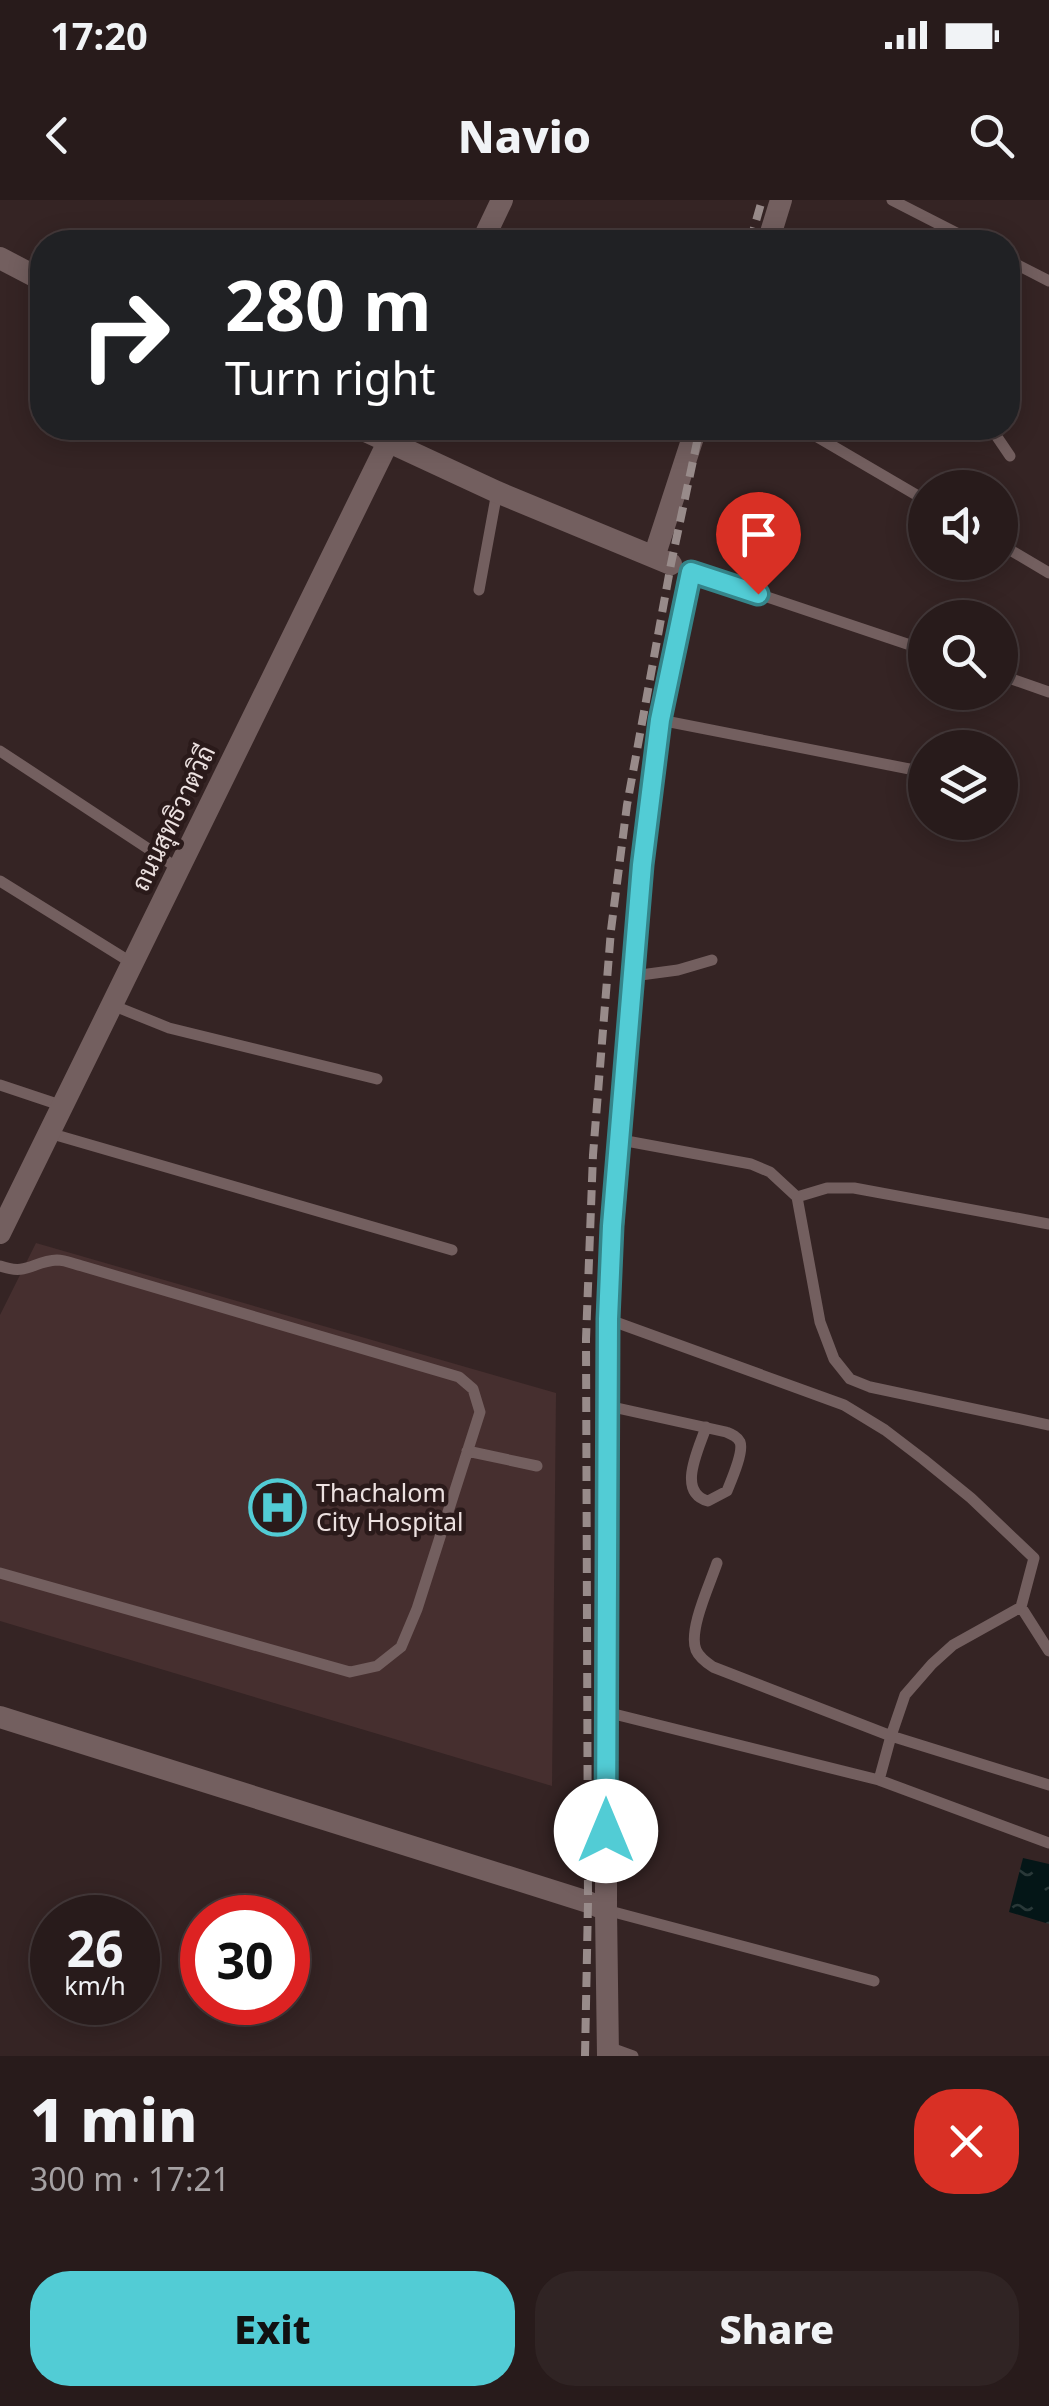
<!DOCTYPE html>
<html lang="en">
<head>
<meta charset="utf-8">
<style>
  :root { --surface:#281b1b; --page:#302424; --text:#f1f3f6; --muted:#a5a1a3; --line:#44393a; --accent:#52ccd5 }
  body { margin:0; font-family:"Noto Sans",Sarabun,sans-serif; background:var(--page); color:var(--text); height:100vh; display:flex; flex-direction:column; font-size:38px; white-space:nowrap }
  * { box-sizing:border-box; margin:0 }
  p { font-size:32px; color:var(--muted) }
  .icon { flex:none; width:55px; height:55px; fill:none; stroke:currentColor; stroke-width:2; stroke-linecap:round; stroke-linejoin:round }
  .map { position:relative; height:1856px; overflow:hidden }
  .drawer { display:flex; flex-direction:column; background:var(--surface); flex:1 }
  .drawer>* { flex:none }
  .guide { position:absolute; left:30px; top:30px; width:990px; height:210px; border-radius:40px; box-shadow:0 5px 25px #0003,0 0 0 2px var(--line); background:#202124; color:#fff; overflow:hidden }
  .fabs { position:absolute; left:908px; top:270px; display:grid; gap:20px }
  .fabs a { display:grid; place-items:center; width:110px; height:110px; border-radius:50%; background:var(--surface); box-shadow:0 5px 25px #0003,0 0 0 2px var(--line); font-size:50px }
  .speed { position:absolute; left:30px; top:1695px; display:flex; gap:20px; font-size:50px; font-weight:700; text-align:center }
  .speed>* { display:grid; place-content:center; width:130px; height:130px; border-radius:50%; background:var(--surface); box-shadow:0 5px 25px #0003,0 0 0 2px var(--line); line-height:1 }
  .speed small { font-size:25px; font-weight:400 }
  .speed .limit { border:15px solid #d22; background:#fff; color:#111 }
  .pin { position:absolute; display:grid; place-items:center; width:85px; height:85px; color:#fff; margin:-102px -42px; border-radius:50% 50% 50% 0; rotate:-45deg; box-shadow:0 0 10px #0007 }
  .pin .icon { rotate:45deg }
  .me { position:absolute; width:110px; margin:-55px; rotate:0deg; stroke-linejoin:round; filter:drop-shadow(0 0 8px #0008) }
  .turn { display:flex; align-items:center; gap:35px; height:210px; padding:0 30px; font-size:45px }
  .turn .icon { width:130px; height:130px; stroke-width:2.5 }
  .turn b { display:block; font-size:70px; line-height:85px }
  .round { display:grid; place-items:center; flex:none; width:105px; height:105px; border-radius:40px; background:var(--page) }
  .overview { display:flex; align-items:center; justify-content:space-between; height:170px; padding:0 30px }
  h1 { font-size:60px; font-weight:800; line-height:75px }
  .cta { display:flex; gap:20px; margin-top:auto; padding:20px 30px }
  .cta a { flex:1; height:115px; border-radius:40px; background:var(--accent); color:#111; font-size:40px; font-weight:800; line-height:115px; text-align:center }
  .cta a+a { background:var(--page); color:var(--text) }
  .status { display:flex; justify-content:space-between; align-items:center; height:70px; padding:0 50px; background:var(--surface); direction:ltr }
  .status svg { height:28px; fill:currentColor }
  header { display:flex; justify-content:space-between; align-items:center; height:130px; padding:0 30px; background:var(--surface); font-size:45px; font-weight:800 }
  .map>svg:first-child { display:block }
  .built { fill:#462f2f }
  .water { fill:url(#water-ripples) }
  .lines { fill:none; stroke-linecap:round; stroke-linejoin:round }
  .lane { stroke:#735f5f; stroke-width:11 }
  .street { stroke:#735f5f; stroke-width:22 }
  .rail { stroke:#988b8a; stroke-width:8; stroke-dasharray:15 8; stroke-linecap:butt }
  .route-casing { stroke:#35858a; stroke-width:25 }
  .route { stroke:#52ccd5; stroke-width:18 }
  .labels { text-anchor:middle; stroke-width:9; stroke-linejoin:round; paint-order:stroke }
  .street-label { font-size:25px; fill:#ece1e0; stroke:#2a1a1a }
  .poi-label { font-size:25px; fill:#ece1e0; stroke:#2a1a1a; text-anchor:start }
</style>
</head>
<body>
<div class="status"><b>17:20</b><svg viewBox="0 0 49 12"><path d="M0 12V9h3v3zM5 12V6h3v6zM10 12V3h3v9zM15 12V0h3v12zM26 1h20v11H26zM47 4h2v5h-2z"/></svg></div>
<header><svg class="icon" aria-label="back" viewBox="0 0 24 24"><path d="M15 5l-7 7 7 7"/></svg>Navio<svg class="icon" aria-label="search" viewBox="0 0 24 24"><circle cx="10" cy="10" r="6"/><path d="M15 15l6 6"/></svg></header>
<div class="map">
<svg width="1049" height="1856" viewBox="0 0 1049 1856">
  <defs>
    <pattern id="water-ripples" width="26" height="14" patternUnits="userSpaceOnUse" patternTransform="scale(2.5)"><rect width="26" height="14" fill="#041617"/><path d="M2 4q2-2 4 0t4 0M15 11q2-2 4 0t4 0" fill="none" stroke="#293838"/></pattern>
  </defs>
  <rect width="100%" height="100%" fill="#352424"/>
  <!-- built -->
  <path class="built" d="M36 1043 556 1193 552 1586 0 1421V1115Z"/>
  <!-- water -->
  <path class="water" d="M1023 1658 1049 1664V1724L1009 1712Z"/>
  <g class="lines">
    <!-- lane -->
    <path class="lane" d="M892 0 974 42
      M1008 60 1049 81
      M802 228 925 300
      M991 228 1010 256
      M1000 344 1049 373
      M687 370 925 450
      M479 390 497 292
      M1000 475 1049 492
      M660 520 925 572
      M0 551 179 669
      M0 681 132 763
      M633 776 678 770 712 760
      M112 805 169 828 377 879
      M0 885 63 906
      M49 933 452 1050
      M621 940 751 964 770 972 797 997 820 1122 834 1159 850 1179 870 1187 1049 1225
      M797 997 827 988H854L1049 1024
      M0 1066C28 1076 33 1061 57 1060 65 1060 74 1064 82 1066L459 1177 473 1189 480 1212 417 1409 401 1447 377 1466 350 1472 0 1373
      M607 1119 844 1205 885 1230 923 1259 971 1298 1034 1358 1021 1407 953 1445 932 1464 905 1495 891 1536 713 1467C707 1463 699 1457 696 1450 688 1430 710 1384 717 1363
      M608 1206 726 1232C731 1234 737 1236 740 1242 744 1252 731 1281 727 1291L708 1301C676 1292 699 1249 706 1227
      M467 1251 537 1266
      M1021 1407 1049 1451
      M606 1512 879 1580 1049 1643
      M879 1580 891 1536 1049 1585
      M606 1710 874 1781
      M608 1847 633 1856"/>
    <!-- street -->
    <path class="street" d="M482 42 502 0
      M768 42 781 0
      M0 58 42 80
      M359 228 497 292 671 364
      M654 357 696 228
      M0 1033 395 228
      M0 1517 588 1702 606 1710
      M608 1856 606 1710 607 1119 613 1026 642 665 660 520 691 372"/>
    <!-- rail -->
    <path class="rail" d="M750 42 762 0
      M585 1856 588 1702 586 1139 593 955 611 730 627 605 671 364 700 228"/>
  </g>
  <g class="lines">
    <defs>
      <path id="route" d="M606 1631 608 1119 612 1026 642 665 660 520 691 372 758 394"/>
    </defs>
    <!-- route casing -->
    <use href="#route" class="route-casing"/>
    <!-- route -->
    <use href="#route" class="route"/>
  </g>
  <!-- icons -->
  <defs>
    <symbol id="hospital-ring" viewBox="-11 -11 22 22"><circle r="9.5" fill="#2a1a1a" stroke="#52ccd5" stroke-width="1.5"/><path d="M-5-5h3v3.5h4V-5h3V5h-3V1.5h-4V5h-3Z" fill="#52ccd5"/></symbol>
  </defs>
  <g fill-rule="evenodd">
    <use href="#hospital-ring" x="246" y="1276" width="63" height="63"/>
  </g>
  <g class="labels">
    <!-- street labels -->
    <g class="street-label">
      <text transform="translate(173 618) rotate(-64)" y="9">ถนนสุทธิวาตวิถี</text>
    </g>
    <!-- poi labels -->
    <g class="poi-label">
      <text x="316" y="1302">Thachalom<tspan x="316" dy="29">City Hospital</tspan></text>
    </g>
  </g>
</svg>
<div class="fabs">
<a><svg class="icon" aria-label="sound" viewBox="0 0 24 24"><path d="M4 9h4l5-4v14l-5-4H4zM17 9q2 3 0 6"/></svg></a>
<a><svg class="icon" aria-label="search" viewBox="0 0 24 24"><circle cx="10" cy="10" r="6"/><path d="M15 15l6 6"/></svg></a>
<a><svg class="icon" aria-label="layers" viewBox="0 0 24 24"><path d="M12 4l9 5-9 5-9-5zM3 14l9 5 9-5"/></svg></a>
</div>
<div class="speed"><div>26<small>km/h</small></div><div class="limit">30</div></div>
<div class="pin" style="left:758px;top:394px;background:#d93025"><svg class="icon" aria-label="arrive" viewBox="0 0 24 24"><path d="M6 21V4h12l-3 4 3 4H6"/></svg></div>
<svg class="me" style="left:606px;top:1631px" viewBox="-20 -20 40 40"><circle r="19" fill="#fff"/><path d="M0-13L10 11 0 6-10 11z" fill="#52ccd5"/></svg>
<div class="guide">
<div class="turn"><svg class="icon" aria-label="right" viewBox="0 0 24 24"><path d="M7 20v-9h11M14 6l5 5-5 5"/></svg><div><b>280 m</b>Turn right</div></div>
</div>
</div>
<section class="drawer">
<div class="overview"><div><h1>1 min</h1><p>300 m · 17:21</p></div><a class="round" style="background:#d93025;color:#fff"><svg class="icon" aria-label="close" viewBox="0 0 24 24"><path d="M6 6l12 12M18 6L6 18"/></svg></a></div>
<div class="cta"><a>Exit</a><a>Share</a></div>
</section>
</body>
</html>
